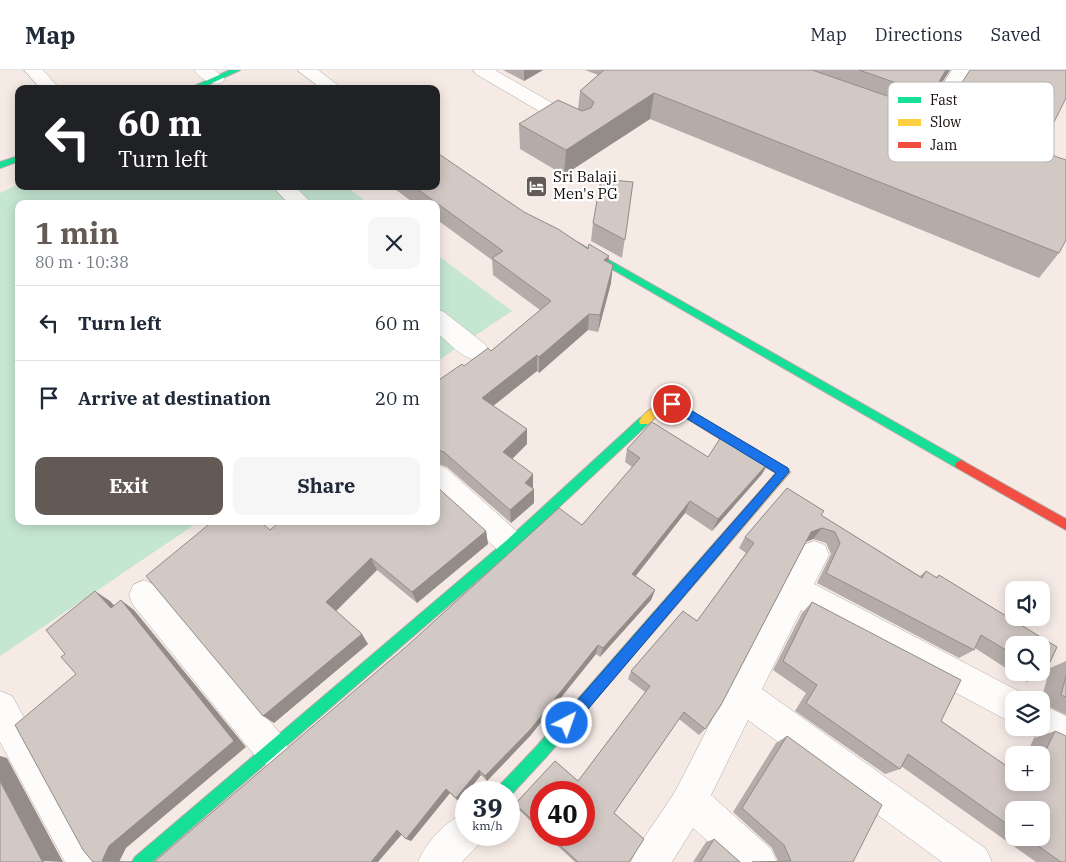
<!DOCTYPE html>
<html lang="en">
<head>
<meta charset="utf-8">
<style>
  :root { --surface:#fff; --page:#f6f6f7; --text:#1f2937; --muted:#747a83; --line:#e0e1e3; --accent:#635a56 }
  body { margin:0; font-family:"IBM Plex Serif",serif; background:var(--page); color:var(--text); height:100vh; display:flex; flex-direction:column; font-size:19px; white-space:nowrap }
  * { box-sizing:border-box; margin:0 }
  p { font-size:16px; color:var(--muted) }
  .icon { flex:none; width:28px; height:28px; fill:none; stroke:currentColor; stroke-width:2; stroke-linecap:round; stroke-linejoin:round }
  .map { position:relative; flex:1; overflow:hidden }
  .drawer { position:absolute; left:15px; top:130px; width:425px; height:325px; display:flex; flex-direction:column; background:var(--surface); border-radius:10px; box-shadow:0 2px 12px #0003 }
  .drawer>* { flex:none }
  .guide { position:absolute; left:15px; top:15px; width:425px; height:105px; border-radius:10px; box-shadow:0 2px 12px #0003; background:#202124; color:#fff; overflow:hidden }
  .fabs { position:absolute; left:1005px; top:511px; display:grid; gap:10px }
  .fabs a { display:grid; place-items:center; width:45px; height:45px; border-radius:10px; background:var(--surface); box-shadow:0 2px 12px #0003; font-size:25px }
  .speed { position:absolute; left:455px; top:711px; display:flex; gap:10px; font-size:25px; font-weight:700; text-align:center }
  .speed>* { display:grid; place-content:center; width:65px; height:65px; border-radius:50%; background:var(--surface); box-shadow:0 2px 12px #0003; line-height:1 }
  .speed small { font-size:12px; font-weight:400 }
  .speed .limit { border:8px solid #d22; background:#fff; color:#111 }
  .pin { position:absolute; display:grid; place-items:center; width:42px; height:42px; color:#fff; margin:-21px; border:2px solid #fff; border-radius:50%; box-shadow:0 1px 5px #0007 }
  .me { position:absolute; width:55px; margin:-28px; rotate:41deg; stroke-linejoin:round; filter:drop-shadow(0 0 4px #0008) }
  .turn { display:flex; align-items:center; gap:18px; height:105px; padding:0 20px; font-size:22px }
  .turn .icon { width:65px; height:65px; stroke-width:2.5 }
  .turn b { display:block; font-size:35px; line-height:42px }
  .round { display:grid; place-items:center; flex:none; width:52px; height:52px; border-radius:10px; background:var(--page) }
  .overview { display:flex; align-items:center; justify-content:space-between; height:85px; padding:0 20px }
  h1 { font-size:30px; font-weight:700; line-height:38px; color:var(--accent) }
  .button { display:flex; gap:10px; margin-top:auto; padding:10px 20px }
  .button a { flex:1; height:58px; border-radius:10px; background:var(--accent); color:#fff; font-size:20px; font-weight:700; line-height:58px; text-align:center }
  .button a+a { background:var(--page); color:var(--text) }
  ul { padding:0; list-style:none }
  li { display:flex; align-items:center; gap:15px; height:75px; padding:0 20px; border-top:1px solid var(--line) }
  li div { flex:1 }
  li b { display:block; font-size:19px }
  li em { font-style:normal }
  header { display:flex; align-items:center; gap:30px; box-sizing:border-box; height:70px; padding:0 25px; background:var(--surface); border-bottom:1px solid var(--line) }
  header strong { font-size:24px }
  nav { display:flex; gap:28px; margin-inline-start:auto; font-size:18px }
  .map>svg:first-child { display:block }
  .green { fill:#c5e7d2 }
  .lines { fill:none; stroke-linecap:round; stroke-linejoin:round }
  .street-casing { stroke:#b3aaa6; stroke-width:1 }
  .fast-casing { stroke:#b3aaa6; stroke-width:2 }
  .slow-casing { stroke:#b3aaa6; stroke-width:2 }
  .jam-casing { stroke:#b3aaa6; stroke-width:2 }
  .street { fill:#fefcfb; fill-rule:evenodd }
  .fast { fill:#16e098; fill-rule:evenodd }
  .slow { fill:#ffcf43; fill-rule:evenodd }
  .jam { fill:#f24e42; fill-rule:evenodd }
  .wall { fill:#b5aca9; fill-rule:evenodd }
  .shaded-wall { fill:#938c89 }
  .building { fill:#d2c8c4; stroke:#938c89 }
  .route { fill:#1a73e8; stroke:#114b97 }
  .labels { text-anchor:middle; stroke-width:4.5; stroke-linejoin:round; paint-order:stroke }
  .far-poi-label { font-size:15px; fill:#140c09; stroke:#fff; text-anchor:start }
  .key { fill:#fff; stroke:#b8b6b5; stroke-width:1 }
  .key-label { font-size:14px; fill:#140c09 }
</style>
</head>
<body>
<header>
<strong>Map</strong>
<nav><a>Map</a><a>Directions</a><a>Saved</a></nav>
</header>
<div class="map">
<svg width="1066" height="792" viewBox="0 0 1066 792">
  <rect width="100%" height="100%" fill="#f6eae5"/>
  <!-- green -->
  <path class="green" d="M19 114V116H346L369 134H19V451H200L0 586V123Z
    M436 184 512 241 436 292Z"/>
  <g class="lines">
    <defs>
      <path id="street" d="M24 0H43L60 19H41Z
        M194 0H215L225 9 222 13C211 16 201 9 194 0Z
        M297 0H318L343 19H322Z
        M473 0H495L585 52 587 56 585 60 578 62 571 60 476 4Z
        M952 0H970L930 64 923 66 916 64 913 60Z
        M272 116H295L312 134H289Z
        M436 239 444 242 486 275 489 282 486 289C466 295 450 273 436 262Z
        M436 394 446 398 521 465 526 474 521 483 511 487 501 483 436 424Z
        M814 471 825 475 829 485 814 514 1026 625 1028 630H1014V654L801 540 762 619 986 779 992 792H942L748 650 711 725 771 779 777 792H731L693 758 672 792H631C643 764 665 741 679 714 720 635 760 554 803 475Z
        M144 510 155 515 284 668 289 680 284 692 272 697 260 692 133 535 129 525 133 515Z
        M0 621 12 626 98 779 104 792H65L0 672Z
        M1041 634 1066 646V682L1029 663 1027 658H1041Z
        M466 743V765H483L479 774 462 792H418C427 771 445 751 466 743Z"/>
      <path id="fast" d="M230 0H240L199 19H188Z
        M19 86V91L0 98V92Z
        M577 172 965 392 967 395 965 398H957L574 177 573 175Z
        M644 347 648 348 649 351 648 354 515 478 152 792H132L135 787 507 470 640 348Z
        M722 468 726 469 728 473 726 477 546 687 509 727V722H496L498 717 536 677 718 469Z"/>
      <path id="slow" d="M672 330 788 399 790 402 726 477 722 478 718 477 716 473 718 469 776 403 671 339 660 343 648 354H640L639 351C646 339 659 334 672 330Z"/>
      <path id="jam" d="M961 390 1066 449V460L957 398 955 395 957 392Z"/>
    </defs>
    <!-- street casing -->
    <use href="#street" class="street-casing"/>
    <!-- fast casing -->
    <use href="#fast" class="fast-casing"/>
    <!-- slow casing -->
    <use href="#slow" class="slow-casing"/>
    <!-- jam casing -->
    <use href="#jam" class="jam-casing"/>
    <!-- street -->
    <use href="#street" class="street"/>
    <!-- fast -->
    <use href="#fast" class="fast"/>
    <!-- slow -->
    <use href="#slow" class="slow"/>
    <!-- jam -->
    <use href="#jam" class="jam"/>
  </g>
  <!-- wall -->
  <path class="wall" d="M503 0H543L524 11Z
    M585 0H950L925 39 943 45 950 31 1048 64 1039 78 1059 183 1039 208 650 49 564 105 520 79 519 54 578 39 580 21 598 5Z
    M633 112 622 188 591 171 593 153Z
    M391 116H436L524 142 608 193 611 213 598 262 588 260 539 303 537 301 493 336 527 359V374L512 389 533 418 534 433 511 453 447 397 436 393V312L491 281 540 240 493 205 492 190 436 149V134H415Z
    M627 379 708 387 769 392 762 404 712 461 685 443 636 506 655 520 651 530 600 587 596 584 530 666 487 711 481 705 459 732 450 723 411 771 401 764 582 455 632 397 625 392Z
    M787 418 824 441 821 445 920 506 926 501 936 507 939 505 1057 577 1044 605 1027 612 975 578 974 580 959 588 817 513 831 484 826 473 813 469 806 472 721 635 705 659 699 665 679 649 614 743 644 769 629 792H575L546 765H584V722H541V761L516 737 515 734 555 691 578 711 645 622 628 609 631 601 683 541 697 551 746 483 739 478 745 467ZM1014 575H1041V602H1014Z
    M270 460 486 461 488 474 417 533 377 500 336 541 368 574 274 653Z
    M812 532 941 651 1009 698 1014 696V712H1041V685H1026L1034 668 1055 661 1066 792H1036L901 696 900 699 885 704 795 641 806 623 773 600 802 543ZM1014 740 1041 768H1014Z
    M1066 591V645L1041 633V630L1050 598Z
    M787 666 853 792 778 791 772 778 733 742 776 673Z
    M714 769 740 792H693L706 772Z"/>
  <!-- shaded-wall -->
  <path class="shaded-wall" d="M524 0H543L524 11Z
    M946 0H950L918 50 931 25Z
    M654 23 650 49 564 105 566 80Z
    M609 186 607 203 604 190Z
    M613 195 611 213 598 262 600 245Z
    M589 244 588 260 539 303V287Z
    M537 285V301L483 344 482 328Z
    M527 359V374L504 397 503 382Z
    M769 392 762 404 712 461 718 449Z
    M533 404V418L525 427V413Z
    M534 419V433L511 453 510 440Z
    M690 431 685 443 629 514 632 504Z
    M822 458 813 469 802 473 811 462Z
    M486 461 488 474 417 533 412 522Z
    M371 488 377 500 334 543 326 532Z
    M655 520 651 530 600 587 603 578Z
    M95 521 110 531 125 547 111 538Z
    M121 530 134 540 246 677 126 778 119 792 102 791Z
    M362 564 368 574 274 653 263 646Z
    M598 575 596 584 530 666 487 711 485 706Z
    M0 686 7 688 63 792 42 791 0 711Z
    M479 700 481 705 459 732 456 728Z
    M446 719 450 723 411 771 406 769Z
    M397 760 403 763 378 792H371Z"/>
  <!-- building -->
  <path class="building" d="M604 0H812L1041 79 1040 81 1066 90V170L1059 183 654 23 566 80 519 54 558 30 582 41 591 38 594 32 580 21Z
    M859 0H946L931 25Z
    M970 0H1066V28L1048 64 950 31Z
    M436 82 524 142 558 159 588 179 589 174 609 186 604 190 613 195 600 245 589 244 539 287 537 285 482 328 527 359 503 382 533 404 525 413 534 419 510 440 444 382 436 379V312L462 294 464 296 488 278 491 281 551 231 492 188 503 181 413 116H436Z
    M601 109 633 112 625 170 593 153Z
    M652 352 708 387 723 364 769 392 718 449 690 431 632 504 655 520 603 578 598 575 530 660 485 706 479 700 456 728 446 719 406 769 397 760 371 792H154L408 575 559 438 582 455 640 388 627 379Z
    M436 416 486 461 412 522 371 488 326 532 362 564 263 646 146 506 213 451H259L270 460 281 451H436Z
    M787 418 824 441 821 445 922 508 926 501 937 508 939 505 1057 577 1044 605 1041 602V575H1014V585L981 565 974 580 826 503 840 473 835 462 822 458 811 462 721 635 705 659 684 642 614 743 644 769 629 792H578L549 765H584V722H541V758L515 734 555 691 578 711 650 616 631 601 683 541 697 551 754 473 745 467Z
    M95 521 111 538 121 530 234 671 109 776 102 791 134 792H93L83 780 15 655 76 604 61 587 65 584 46 560Z
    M812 532 961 610 941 651 1014 701V712H1041V690L1055 661 1066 666V792H1061L1027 768H1041V740H1014V759L908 684 900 699 806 633 817 615 783 591Z
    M1066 606V627L1061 625Z
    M787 666 882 735 853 792H752L791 791 784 775 742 738Z
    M0 711 42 791 44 792H0Z
    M714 769 740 792H700Z"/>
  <!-- route -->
  <path class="route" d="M672 329 788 398 789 402 572 658 567 660 562 658 560 653 562 648 776 403 668 337 667 334Z"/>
  <!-- icons -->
  <defs>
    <symbol id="hotel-square" viewBox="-11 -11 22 22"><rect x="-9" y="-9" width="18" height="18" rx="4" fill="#635a56" stroke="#fff"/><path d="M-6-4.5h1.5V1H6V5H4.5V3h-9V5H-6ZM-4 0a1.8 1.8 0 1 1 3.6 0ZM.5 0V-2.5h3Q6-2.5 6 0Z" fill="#fff"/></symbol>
  </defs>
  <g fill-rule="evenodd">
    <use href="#hotel-square" x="524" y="104" width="25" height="25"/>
  </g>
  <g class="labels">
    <!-- far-poi labels -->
    <g class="far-poi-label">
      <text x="553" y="112">Sri Balaji<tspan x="553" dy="17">Men's PG</tspan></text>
    </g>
  </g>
  <!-- legend -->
  <rect x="888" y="12" width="166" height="80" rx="8" class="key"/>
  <rect x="898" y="27" width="23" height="6" fill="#16e098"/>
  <rect x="898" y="49" width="23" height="7" fill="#ffcf43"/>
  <rect x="898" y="72" width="23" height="6" fill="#f24e42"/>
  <g class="key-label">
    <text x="930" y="35">Fast</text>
    <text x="930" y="57">Slow</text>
    <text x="930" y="80">Jam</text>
  </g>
</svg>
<div class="fabs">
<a><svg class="icon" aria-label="sound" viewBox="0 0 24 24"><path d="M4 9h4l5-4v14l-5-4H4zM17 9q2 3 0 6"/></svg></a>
<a><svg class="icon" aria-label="search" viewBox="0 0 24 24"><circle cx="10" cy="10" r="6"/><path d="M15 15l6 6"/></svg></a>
<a><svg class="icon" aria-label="layers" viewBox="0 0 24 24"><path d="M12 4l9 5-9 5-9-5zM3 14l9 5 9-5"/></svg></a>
<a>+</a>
<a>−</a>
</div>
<div class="speed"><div>39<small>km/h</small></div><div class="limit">40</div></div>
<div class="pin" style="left:672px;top:334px;background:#d93025"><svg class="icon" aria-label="arrive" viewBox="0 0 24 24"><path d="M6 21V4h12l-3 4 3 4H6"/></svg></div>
<svg class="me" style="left:567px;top:653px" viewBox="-20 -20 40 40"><circle r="17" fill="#1a73e8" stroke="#fff" stroke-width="3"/><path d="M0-11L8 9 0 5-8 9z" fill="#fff"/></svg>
<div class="guide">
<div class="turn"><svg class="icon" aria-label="left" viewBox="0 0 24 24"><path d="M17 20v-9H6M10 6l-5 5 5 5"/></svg><div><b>60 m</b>Turn left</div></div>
</div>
<section class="drawer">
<div class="overview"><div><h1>1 min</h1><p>80 m · 10:38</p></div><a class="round"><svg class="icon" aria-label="close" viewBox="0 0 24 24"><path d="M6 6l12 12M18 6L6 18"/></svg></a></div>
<ul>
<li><svg class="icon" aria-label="left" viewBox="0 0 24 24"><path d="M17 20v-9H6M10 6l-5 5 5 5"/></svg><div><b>Turn left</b></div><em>60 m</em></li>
<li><svg class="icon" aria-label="arrive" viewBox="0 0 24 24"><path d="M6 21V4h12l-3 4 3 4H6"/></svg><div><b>Arrive at destination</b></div><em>20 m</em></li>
</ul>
<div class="button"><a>Exit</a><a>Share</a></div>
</section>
</div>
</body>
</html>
